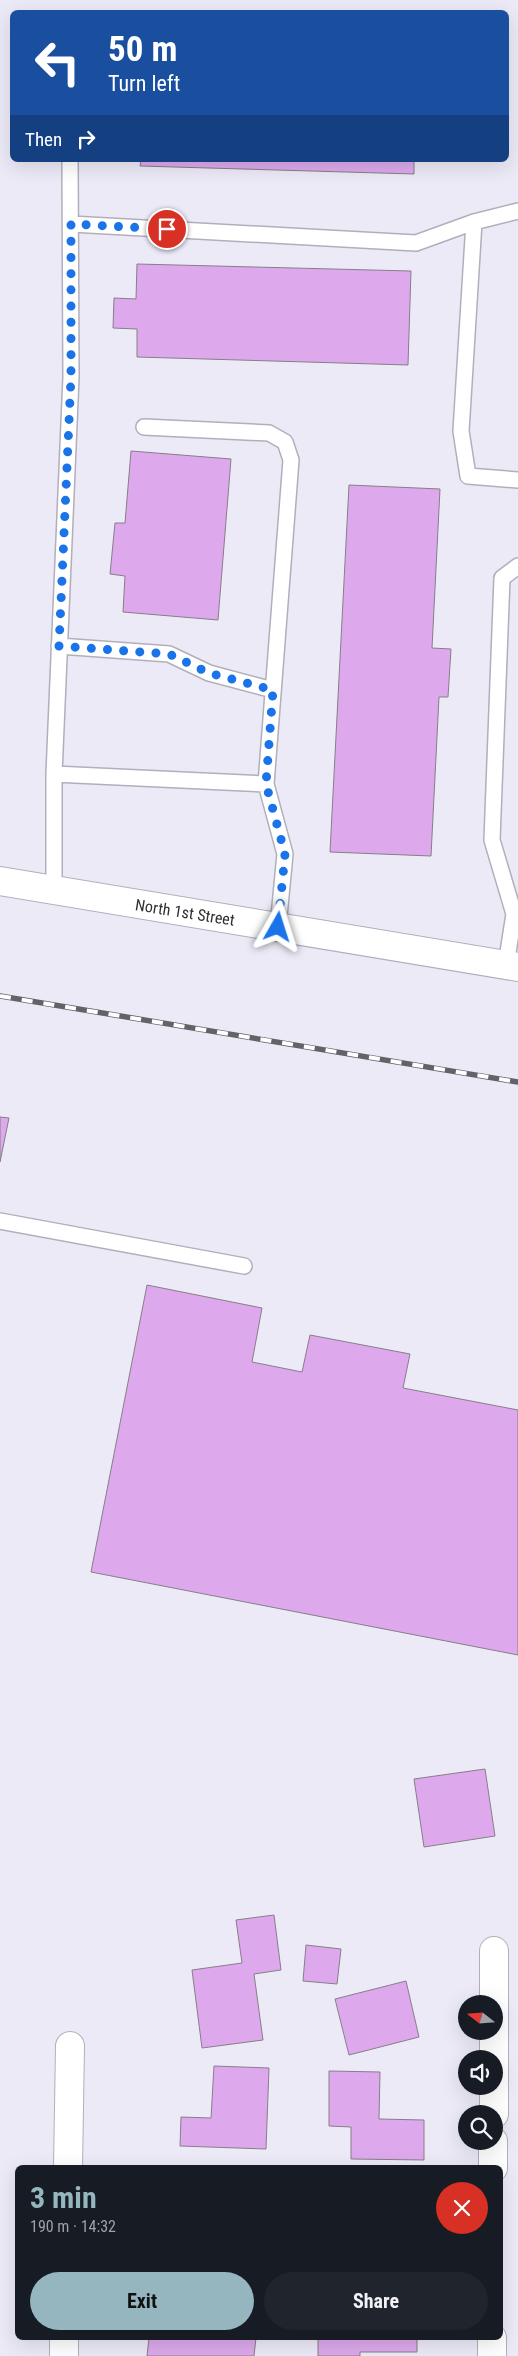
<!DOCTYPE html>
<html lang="en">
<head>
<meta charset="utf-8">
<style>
  :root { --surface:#171b24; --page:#20242c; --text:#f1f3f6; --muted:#9ea1a6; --accent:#95b6be }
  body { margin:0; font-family:"Roboto Condensed",sans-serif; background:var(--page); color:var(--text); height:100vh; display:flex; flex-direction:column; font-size:19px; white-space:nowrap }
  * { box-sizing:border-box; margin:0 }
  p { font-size:16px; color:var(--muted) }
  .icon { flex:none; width:28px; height:28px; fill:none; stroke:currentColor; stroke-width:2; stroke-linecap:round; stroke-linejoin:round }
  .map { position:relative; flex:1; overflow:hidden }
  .side { position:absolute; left:15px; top:2165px; width:488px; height:175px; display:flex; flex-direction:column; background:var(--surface); border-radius:8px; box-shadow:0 5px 20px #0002 }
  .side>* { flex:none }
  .top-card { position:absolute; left:10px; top:10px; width:499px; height:152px; border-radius:8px; box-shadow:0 5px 20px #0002; background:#1a4fa0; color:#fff; overflow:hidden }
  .needle { width:32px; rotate:287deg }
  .buttons { position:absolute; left:458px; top:1995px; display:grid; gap:10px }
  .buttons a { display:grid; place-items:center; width:45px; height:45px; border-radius:50%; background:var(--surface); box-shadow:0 5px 20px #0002; font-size:25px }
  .pin { position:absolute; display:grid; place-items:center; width:42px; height:42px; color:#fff; margin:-21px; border:2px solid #fff; border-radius:50%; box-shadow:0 1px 5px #0007 }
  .me { position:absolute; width:55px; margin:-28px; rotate:6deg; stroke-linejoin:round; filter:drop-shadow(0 0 4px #0008) }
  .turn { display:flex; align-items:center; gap:18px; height:105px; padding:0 15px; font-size:22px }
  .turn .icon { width:65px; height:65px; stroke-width:2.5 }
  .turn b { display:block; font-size:35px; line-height:42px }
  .then { display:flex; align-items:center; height:48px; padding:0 15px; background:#0003; gap:10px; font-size:19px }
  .round { display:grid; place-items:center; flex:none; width:52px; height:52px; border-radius:26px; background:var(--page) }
  .head { display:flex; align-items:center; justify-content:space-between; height:85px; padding:0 15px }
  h1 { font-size:30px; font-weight:700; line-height:38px; color:var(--accent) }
  .cta { display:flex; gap:10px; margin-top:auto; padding:10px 15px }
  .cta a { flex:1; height:58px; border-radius:30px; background:var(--accent); color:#111; font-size:20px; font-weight:700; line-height:58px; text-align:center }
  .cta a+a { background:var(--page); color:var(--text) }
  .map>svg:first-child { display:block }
  .building { fill:#dda9ec; stroke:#867e88 }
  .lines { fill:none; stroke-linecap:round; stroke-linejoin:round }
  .lane-casing { stroke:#b1afbb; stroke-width:18 }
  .street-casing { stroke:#b1afbb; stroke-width:30 }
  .secondary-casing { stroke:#b1afbb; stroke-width:30 }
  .lane { stroke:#fff; stroke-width:15 }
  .street { stroke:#fff; stroke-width:28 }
  .secondary { stroke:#fff; stroke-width:28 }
  .rail-casing { stroke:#636169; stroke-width:5.5 }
  .rail { stroke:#fff; stroke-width:4; stroke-dasharray:11; stroke-linecap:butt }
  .route { stroke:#1a73e8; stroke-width:9; stroke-dasharray:0 16.2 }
  .labels { text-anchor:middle; stroke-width:4.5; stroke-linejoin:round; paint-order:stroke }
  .street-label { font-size:16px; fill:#302f34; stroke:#fff }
</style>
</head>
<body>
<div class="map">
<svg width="518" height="2356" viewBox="0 0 518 2356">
  <rect width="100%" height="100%" fill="#edeaf8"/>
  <!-- building -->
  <path class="building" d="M141 160H414V174L140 166Z
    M137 264 411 271 408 365 137 357V329L113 328 114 298 136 299Z
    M131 451 231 459 218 620 123 612 125 576 110 574 115 523H125Z
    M349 485 440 489 432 648 451 649 448 697H439L431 856 330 852Z
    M0 1117 9 1118 0 1162Z
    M147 1285 262 1308 252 1362 302 1372 310 1335 410 1354 403 1388 518 1410V1655L91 1572Z
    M485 1769 495 1836 424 1847 414 1779Z
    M274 1915 281 1970 254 1974 263 2040 202 2048 192 1970 242 1963 236 1920Z
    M306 1945 341 1949 337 1984 303 1981Z
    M406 1981 419 2037 349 2055 335 1999Z
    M214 2066 269 2068 266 2149 180 2146 181 2117 211 2118Z
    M329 2071 380 2072 379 2119 424 2120V2160L351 2159V2127L329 2126Z
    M149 2338H256L254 2356H147Z
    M318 2338H417V2352H360V2356H318Z"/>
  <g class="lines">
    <defs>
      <path id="lane" d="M474 222 461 431 468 476 518 480
        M71 224 416 243 474 222 518 211
        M144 427 269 433 285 442 291 460 266 784
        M59 646 169 654 209 673 273 690
        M54 774 71 377 70 160
        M54 891V774L266 784 285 854 278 927
        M506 965 514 914 492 840 502 578 518 566
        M0 1221 244 1266"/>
      <path id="street" d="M494 2081V1951
        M494 2114V2086
        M68 2168 70 2046
        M493 2168V2141
        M64 2356V2338
        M492 2356V2338"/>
      <path id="secondary" d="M0 881 518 967"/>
    </defs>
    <!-- lane casing -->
    <use href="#lane" class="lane-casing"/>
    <!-- street casing -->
    <use href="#street" class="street-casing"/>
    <!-- secondary casing -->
    <use href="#secondary" class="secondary-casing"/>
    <!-- lane -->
    <use href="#lane" class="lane"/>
    <!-- street -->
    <use href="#street" class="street"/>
    <!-- secondary -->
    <use href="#secondary" class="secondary"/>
    <defs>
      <path id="rail" d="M0 996 518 1082"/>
    </defs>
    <!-- rail casing -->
    <use href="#rail" class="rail-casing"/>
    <!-- rail -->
    <use href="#rail" class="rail"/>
  </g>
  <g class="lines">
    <!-- route -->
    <path class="route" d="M167 229 71 224V377L59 646 169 654 209 673 273 690 266 784 285 854 278 927"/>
  </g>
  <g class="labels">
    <!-- street labels -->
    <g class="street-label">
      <text transform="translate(185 912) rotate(9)" y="6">North 1st Street</text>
    </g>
  </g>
</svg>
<div class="buttons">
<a><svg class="needle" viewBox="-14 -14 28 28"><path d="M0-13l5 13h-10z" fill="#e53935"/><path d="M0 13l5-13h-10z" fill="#9ea1a6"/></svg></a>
<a><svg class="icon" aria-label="sound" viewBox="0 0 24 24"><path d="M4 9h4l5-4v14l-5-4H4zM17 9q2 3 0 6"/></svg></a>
<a><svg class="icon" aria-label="search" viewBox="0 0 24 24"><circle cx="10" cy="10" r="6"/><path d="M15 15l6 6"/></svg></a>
</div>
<div class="pin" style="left:167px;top:229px;background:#d93025"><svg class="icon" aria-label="arrive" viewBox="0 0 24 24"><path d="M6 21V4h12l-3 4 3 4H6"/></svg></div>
<svg class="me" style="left:278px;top:927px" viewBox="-20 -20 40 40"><path d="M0-17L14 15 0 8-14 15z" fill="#1a73e8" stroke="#fff" stroke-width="4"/></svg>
<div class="top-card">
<div class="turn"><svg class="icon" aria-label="left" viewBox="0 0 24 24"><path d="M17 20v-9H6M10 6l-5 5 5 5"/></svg><div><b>50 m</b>Turn left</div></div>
<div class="then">Then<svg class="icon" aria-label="right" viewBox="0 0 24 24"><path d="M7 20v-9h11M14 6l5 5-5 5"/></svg></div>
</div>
<section class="side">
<div class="head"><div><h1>3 min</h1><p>190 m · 14:32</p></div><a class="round" style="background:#d93025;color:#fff"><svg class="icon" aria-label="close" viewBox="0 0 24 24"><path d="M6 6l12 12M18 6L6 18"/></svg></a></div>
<div class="cta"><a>Exit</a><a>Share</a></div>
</section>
</div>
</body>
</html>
